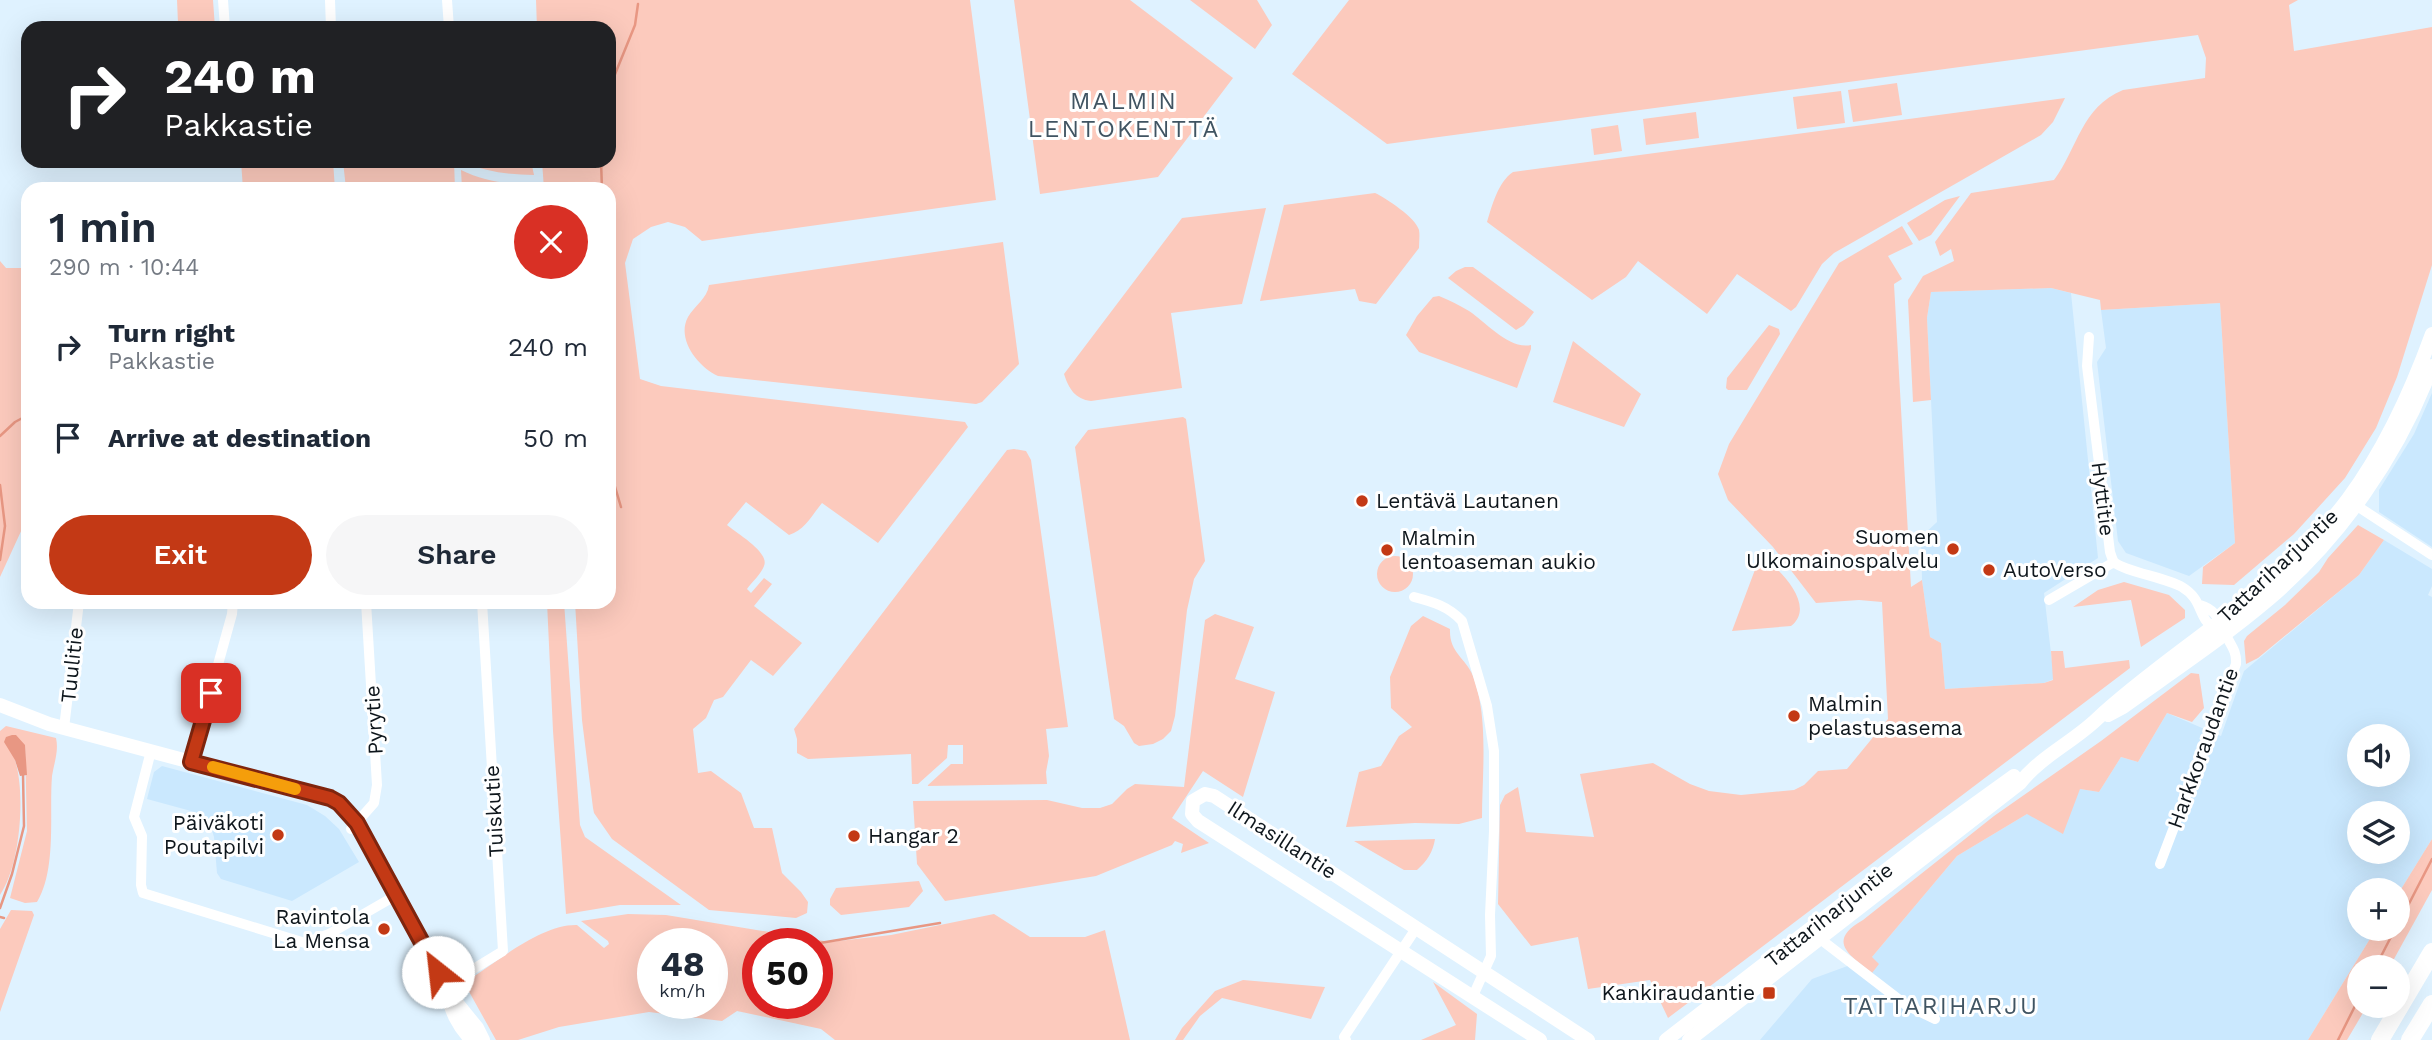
<!DOCTYPE html>
<html lang="en">
<head>
<meta charset="utf-8">
<style>
  :root { --surface:#fff; --page:#f6f6f7; --text:#1f2937; --muted:#747a83; --accent:#c33915 }
  body { margin:0; font-family:"Work Sans",sans-serif; background:var(--page); color:var(--text); height:100vh; display:flex; flex-direction:column; font-size:26px; white-space:nowrap }
  * { box-sizing:border-box; margin:0 }
  p { font-size:23px; color:var(--muted) }
  .icon { flex:none; width:38px; height:38px; fill:none; stroke:currentColor; stroke-width:2; stroke-linecap:round; stroke-linejoin:round }
  .map { position:relative; flex:1; overflow:hidden }
  .sheet { position:absolute; left:21px; top:182px; width:595px; height:427px; display:flex; flex-direction:column; background:var(--surface); border-radius:21px; box-shadow:0 7px 28px #0002 }
  .sheet>* { flex:none }
  .banner { position:absolute; left:21px; top:21px; width:595px; height:147px; border-radius:21px; box-shadow:0 7px 28px #0002; background:#202124; color:#fff; overflow:hidden }
  .tools { position:absolute; left:2347px; top:724px; display:grid; gap:14px }
  .tools a { display:grid; place-items:center; width:63px; height:63px; border-radius:50%; background:var(--surface); box-shadow:0 7px 28px #0002; font-size:35px }
  .speed { position:absolute; left:637px; top:928px; display:flex; gap:14px; font-size:35px; font-weight:700; text-align:center }
  .speed>* { display:grid; place-content:center; width:91px; height:91px; border-radius:50%; background:var(--surface); box-shadow:0 7px 28px #0002; line-height:1 }
  .speed small { font-size:18px; font-weight:400 }
  .speed .limit { border:10px solid #d22; background:#fff; color:#111 }
  .pin { position:absolute; display:grid; place-items:center; width:60px; height:60px; color:#fff; margin:-30px; border-radius:14px; box-shadow:0 4px 10px #0006 }
  .me { position:absolute; width:77px; margin:-38px; rotate:331deg; stroke-linejoin:round; filter:drop-shadow(0 0 5px #0008) }
  .turn { display:flex; align-items:center; gap:24px; height:147px; padding:0 28px; font-size:32px }
  .turn .icon { width:91px; height:91px; stroke-width:2.5 }
  .turn b { display:block; font-size:49px; line-height:60px }
  .round { display:grid; place-items:center; flex:none; width:74px; height:74px; border-radius:37px; background:var(--page) }
  .head { display:flex; align-items:center; justify-content:space-between; height:119px; padding:0 28px }
  h1 { font-size:42px; font-weight:600; line-height:52px }
  .cta { display:flex; gap:14px; margin-top:auto; padding:14px 28px }
  .cta a { flex:1; height:80px; border-radius:42px; background:var(--accent); color:#fff; font-size:28px; font-weight:600; line-height:80px; text-align:center }
  .cta a+a { background:var(--page); color:var(--text) }
  ul { padding:0; list-style:none }
  li { display:flex; align-items:center; gap:21px; height:91px; padding:0 28px }
  li div { flex:1 }
  li b { display:block; font-size:26px }
  li em { font-style:normal }
  .map>svg:first-child { display:block }
  .built { fill:#cae8fe; fill-rule:evenodd }
  .green { fill:#fccabd; fill-rule:evenodd }
  .water { fill:#e89783 }
  .lines { fill:none; stroke-linecap:round; stroke-linejoin:round }
  .stream { stroke:#e89783; stroke-width:2.5 }
  .street { stroke:#fff; stroke-width:10 }
  .secondary { stroke:#fff; stroke-width:14 }
  .primary { stroke:#fff; stroke-width:14 }
  .highway { stroke:#fff; stroke-width:18 }
  .route-casing { stroke:#7f250e; stroke-width:18 }
  .route { stroke:#c33915; stroke-width:12 }
  .slow { stroke:#f59e0b; stroke-width:12 }
  .poi-dot { fill:#c33915; stroke:#fff; stroke-width:2.5 }
  .labels { text-anchor:middle; stroke-width:6; stroke-linejoin:round; paint-order:stroke }
  .street-label { font-size:21px; fill:#0e161c; stroke:#fff }
  .poi-label { font-size:21px; fill:#0e161c; stroke:#fff; text-anchor:start }
  .quarter-label { font-size:24px; letter-spacing:2px; fill:#405462; stroke:#fff }
</style>
</head>
<body>
<div class="map">
<svg width="2432" height="1040" viewBox="0 0 2432 1040">
  <rect width="100%" height="100%" fill="#dff2ff"/>
  <!-- built -->
  <path class="built" d="M2051 288 2071 293 2098 558 2044 593 2054 679 2044 683 1945 689 1941 643 1930 637 1922 580 1921 537 1937 522 1927 318 1931 292Z
    M2220 303 2235 543 2189 576 2126 553 2118 541 2097 362 2106 348 2101 310Z
    M2432 393V547L2379 512V490L2414 434Z
    M2384 540 2432 569V586L2428 595 2432 597V839L2398 894V891H2359V929H2376L2308 1040H1760L1812 979 1872 957 1957 856 2027 814 2080 789 2099 792 2121 757 2138 762 2167 713 2221 736 2244 671 2359 575ZM2359 737H2398V775H2359ZM2359 814H2398V852H2359Z
    M162 766 307 805 325 816 339 829 359 862 292 901 221 879 217 873 214 837 210 824 202 814 147 799 154 772Z"/>
  <!-- green -->
  <path class="green" d="M177 0H213L215 28H144L149 25 178 23Z
    M536 0H970L996 200 702 241 685 227 668 222 651 227 633 239 625 263 640 379 661 386 965 422 968 427 878 543 822 503C812 515 805 530 789 535L746 502 727 525C736 533 770 552 764 566 761 574 752 582 747 589L751 593 764 578 772 584 754 606 802 643 773 676 751 660 723 697 714 700 706 718 693 729 698 773 711 771 741 793 754 828H772L782 873 801 892 808 902 807 913 796 918 709 910 612 839 594 813 593 808 582 720 575 602H609V189H544L542 161H609V28H537Z
    M1014 0H1130L1233 78 1158 177 1040 194Z
    M1190 0H1257L1272 25 1255 49Z
    M1349 0H2298L2289 5 2294 51 2432 27V265L2397 377 2376 428 2345 478 2294 534 2234 585 2202 584 2203 567 2235 543 2220 303 2101 310 2100 300 2051 288 1931 292 1927 318 1931 400 1913 402 1908 300 1923 276 1954 261 1951 249 1940 256 1935 242 1971 193 2054 180C2078 148 2081 107 2123 90L2205 78 2206 58 2198 35 1387 144 1292 74Z
    M1897 83 1902 115 1853 122 1848 90Z
    M1841 91 1845 123 1797 129 1793 97Z
    M2065 98 2053 122 2041 135 1834 253 1822 264 1796 307 1791 311 1737 274 1707 314 1638 261 1626 277 1592 300 1487 222C1492 206 1498 182 1513 172Z
    M1696 112 1699 138 1646 145 1643 119Z
    M1618 125 1622 151 1594 155 1591 129Z
    M241 161H333L335 189H243Z
    M343 161H454L455 189H346Z
    M464 161H531L534 175C509 174 486 173 464 161Z
    M461 170C485 182 509 184 536 185V189H462Z
    M1375 193C1386 198 1416 218 1419 230 1420 236 1419 242 1419 248L1376 304 1359 301 1355 289 1260 301 1284 205Z
    M1960 196 1931 235 1919 241 1907 223 1945 200Z
    M1266 208 1242 304 1171 313 1182 388 1091 401C1075 399 1069 389 1064 374L1182 218Z
    M1902 226 1913 244 1888 256 1902 279 1894 284 1911 587 1922 580 1930 637 1941 643 1945 689 2044 683 2053 680 2051 651H2063L2065 668 2129 660 2130 668 1668 1018 1650 980 1588 989 1578 937 1531 946 1498 904 1500 805 1505 795 1518 787 1526 832 1594 837 1580 774 1653 763 1690 784 1709 791 1741 795 1794 790 1804 785 1818 771 1847 769 1888 719 1882 602 1859 600 1816 603 1773 547 1728 500 1718 474 1729 444 1839 263Z
    M1003 242 1019 364 982 402 976 404 718 376C698 367 676 339 688 317 695 305 707 299 709 285Z
    M0 261 6 268H28V516L0 577Z
    M1465 267H1473L1534 312 1524 325 1516 330 1448 278 1456 271Z
    M1439 296C1449 300 1459 305 1469 311 1486 322 1509 350 1531 345V349L1517 388 1419 352 1406 335 1417 316 1433 297Z
    M1769 325 1779 329 1780 334 1747 390H1728L1726 388 1727 378Z
    M1573 341 1641 394 1624 427 1553 402Z
    M1183 417 1186 419 1205 561 1194 579 1187 610 1175 716 1171 731 1163 739 1153 744 1139 746 1134 743 1124 726 1114 719 1075 447 1088 430Z
    M1014 449 1026 451 1031 460 1068 727 1046 729 1049 756 1046 772 1047 784 927 786 951 764H963V745H948L947 758 918 784H912L911 754 808 759 797 753V739L794 729 1007 450Z
    M2358 525 2384 540 2359 575 2258 658 2246 664 2244 641 2247 636 2285 605 2319 572 2328 558Z
    M1377 574a18 18 0 1 1 36 0a18 18 0 1 1-36 0Z
    M1759 559H1766C1782 572 1816 606 1791 626L1732 631Z
    M2124 582 2169 595 2185 610V618L2141 647 2131 600 2073 607 2098 590Z
    M547 602H564L580 825 585 837 681 905H620L566 914 553 731Z
    M1215 614 1254 627 1235 679 1275 692 1243 797 1203 771 1172 818 1209 843 1181 853 1183 844 1175 841 1172 845 1096 876 945 901 917 864 913 801 1047 800 1082 808H1100L1112 804 1127 789 1135 784 1184 787 1205 620Z
    M1423 616 1450 629C1449 653 1465 657 1473 676 1489 717 1482 775 1482 818L1459 824 1415 823 1346 827 1359 772 1381 766 1399 736 1412 727 1391 708 1390 677 1411 626Z
    M2191 673 2199 674 2204 708 2192 722 2167 713 2138 762 2121 757 2099 792 2080 789 2063 834 2027 814 1957 856 1872 957 1879 964 1872 973C1849 955 1826 941 1863 920L1994 816 2101 741Z
    M6 726 56 738C59 751 54 763 52 776 49 813 57 869 37 902L25 903 10 898 27 831 25 745 15 760C26 795 20 866 0 895V731Z
    M1435 839C1433 852 1427 861 1417 870H1404L1354 841Z
    M2432 839V890L2389 968H2359V1006H2367L2347 1040H2308L2376 929H2398V894Z
    M919 881 923 891 909 907 841 915 830 905V899L836 888Z
    M11 910 32 911 34 915 0 1012V929Z
    M628 914 666 915 830 942 891 935 994 914 1030 937H1085L1105 930 1130 1040H835L821 1029 737 1011 722 1021 649 1012 559 1027 518 1040H496L467 988V981C497 962 541 924 577 925L604 948 609 944 608 941 581 921ZM653 943H712V1003H653ZM758 943H817V1003H758Z
    M1243 980 1325 987 1311 1019 1222 998 1200 1016 1183 1040H1175L1182 1028 1215 991Z
    M1433 982 1477 1014 1475 1040H1421L1456 1025Z"/>
  <!-- water -->
  <path class="water" d="M12 735H16L25 745 27 775 20 776 15 760 4 742 6 737Z"/>
  <g class="lines">
    <!-- stream -->
    <path class="stream" d="M609 89 635 25 638 4
      M601 161 602 189
      M609 329 613 480 621 507
      M0 436 15 422 28 415
      M0 485 5 526 0 560
      M0 908 12 874 24 826 23 774
      M0 917 4 918
      M2398 925 2432 859
      M820 943 940 923
      M2375 968 2395 929
      M2338 1040 2359 998"/>
    <!-- street -->
    <path class="street" d="M223 0 225 28
      M330 0 331 28
      M447 0 449 28
      M2089 337 2087 366 2110 552C2111 555 2112 559 2114 562 2123 571 2167 578 2182 587 2204 600 2197 618 2215 629
      M2351 502 2432 555
      M1414 597C1433 602 1448 606 1462 621L1487 706 1494 751V831L1490 915 1491 956 1473 996
      M2049 600 2114 562
      M64 728 79 602
      M151 751 134 817 142 836 141 885 143 893 305 943 329 934 395 896
      M191 762 232 614 233 602
      M351 829 374 803 377 785 366 602
      M2160 864 2236 664C2237 650 2230 645 2225 633 2218 620 2217 610 2200 605
      M1815 935 1906 1005 1935 1019
      M444 987 503 951 482 602
      M1346 1040 1344 1037 1417 927"/>
    <!-- secondary -->
    <path class="secondary" d="M0 705 49 724 337 801 354 818 391 883 394 893C409 919 425 945 438 971 450 997 450 1019 472 1040
      M451 996 477 1028 483 1040
      M1540 1040 1198 821 1192 814 1193 801 1205 794 1214 796 1588 1040"/>
    <!-- primary -->
    <path class="primary" d="M2108 715 2123 707C2172 672 2223 638 2269 599 2341 537 2398 456 2432 366
      M1666 1040 1921 843 2014 776
      M1689 1040 2020 783C2040 757 2073 742 2097 719 2141 678 2191 645 2238 607 2277 576 2318 539 2348 499 2385 449 2411 392 2432 334"/>
    <!-- highway -->
    <path class="highway" d="M2380 1040 2432 952
      M2410 1040 2432 1004"/>
  </g>
  <g class="lines">
    <defs>
      <path id="route" d="M211 693 191 762 330 798 339 803 357 823 438 972"/>
    </defs>
    <!-- route casing -->
    <use href="#route" class="route-casing"/>
    <!-- route -->
    <use href="#route" class="route"/>
    <!-- slow -->
    <path class="slow" d="M213 767 295 789"/>
  </g>
  <!-- markers -->
  <g class="poi-dot">
    <circle cx="1362" cy="501" r="7"/>
    <circle cx="1953" cy="549" r="7"/>
    <circle cx="1387" cy="550" r="7"/>
    <circle cx="1989" cy="570" r="7"/>
    <circle cx="1794" cy="716" r="7"/>
    <circle cx="278" cy="835" r="7"/>
    <circle cx="854" cy="836" r="7"/>
    <circle cx="384" cy="929" r="7"/>
    <rect x="1762" y="986" width="14" height="14" rx="3.5"/>
  </g>
  <g class="labels">
    <!-- street labels -->
    <g class="street-label">
      <text transform="translate(2103 499) rotate(83)" y="7">Hyttitie</text>
      <text transform="translate(2278 566) rotate(-43)" y="7">Tattariharjuntie</text>
      <text transform="translate(72 665) rotate(-84)" y="7">Tuulitie</text>
      <text transform="translate(374 720) rotate(-93)" y="7">Pyrytie</text>
      <text transform="translate(2203 748) rotate(-70)" y="7">Harkkoraudantie</text>
      <text transform="translate(494 811) rotate(-93)" y="7">Tuiskutie</text>
      <text transform="translate(1282 840) rotate(33)" y="7">Ilmasillantie</text>
      <text transform="translate(1829 915) rotate(-38)" y="7">Tattariharjuntie</text>
    </g>
    <!-- poi labels -->
    <g class="poi-label">
      <text x="1376" y="508">Lentävä Lautanen</text>
      <text x="1939" y="544" text-anchor="end">Suomen<tspan x="1939" dy="24">Ulkomainospalvelu</tspan></text>
      <text x="1401" y="545">Malmin<tspan x="1401" dy="24">lentoaseman aukio</tspan></text>
      <text x="2003" y="577">AutoVerso</text>
      <text x="1808" y="711">Malmin<tspan x="1808" dy="24">pelastusasema</tspan></text>
      <text x="264" y="830" text-anchor="end">Päiväkoti<tspan x="264" dy="24">Poutapilvi</tspan></text>
      <text x="868" y="843">Hangar 2</text>
      <text x="370" y="924" text-anchor="end">Ravintola<tspan x="370" dy="24">La Mensa</tspan></text>
      <text x="1755" y="1000" text-anchor="end">Kankiraudantie</text>
    </g>
    <!-- quarter labels -->
    <g class="quarter-label">
      <text x="1124" y="109">MALMIN<tspan x="1124" dy="28">LENTOKENTTÄ</tspan></text>
      <text x="1941" y="1014">TATTARIHARJU</text>
    </g>
  </g>
</svg>
<div class="tools">
<a><svg class="icon" aria-label="sound" viewBox="0 0 24 24"><path d="M4 9h4l5-4v14l-5-4H4zM17 9q2 3 0 6"/></svg></a>
<a><svg class="icon" aria-label="layers" viewBox="0 0 24 24"><path d="M12 4l9 5-9 5-9-5zM3 14l9 5 9-5"/></svg></a>
<a>+</a>
<a>−</a>
</div>
<div class="speed"><div>48<small>km/h</small></div><div class="limit">50</div></div>
<div class="pin" style="left:211px;top:693px;background:#d93025"><svg class="icon" aria-label="arrive" viewBox="0 0 24 24"><path d="M6 21V4h12l-3 4 3 4H6"/></svg></div>
<svg class="me" style="left:438px;top:972px" viewBox="-20 -20 40 40"><circle r="19" fill="#fff"/><path d="M0-13L10 11 0 6-10 11z" fill="#c33915"/></svg>
<div class="banner">
<div class="turn"><svg class="icon" aria-label="right" viewBox="0 0 24 24"><path d="M7 20v-9h11M14 6l5 5-5 5"/></svg><div><b>240 m</b>Pakkastie</div></div>
</div>
<section class="sheet">
<div class="head"><div><h1>1 min</h1><p>290 m · 10:44</p></div><a class="round" style="background:#d93025;color:#fff"><svg class="icon" aria-label="close" viewBox="0 0 24 24"><path d="M6 6l12 12M18 6L6 18"/></svg></a></div>
<ul>
<li><svg class="icon" aria-label="right" viewBox="0 0 24 24"><path d="M7 20v-9h11M14 6l5 5-5 5"/></svg><div><b>Turn right</b><p>Pakkastie</p></div><em>240 m</em></li>
<li><svg class="icon" aria-label="arrive" viewBox="0 0 24 24"><path d="M6 21V4h12l-3 4 3 4H6"/></svg><div><b>Arrive at destination</b></div><em>50 m</em></li>
</ul>
<div class="cta"><a>Exit</a><a>Share</a></div>
</section>
</div>
</body>
</html>
